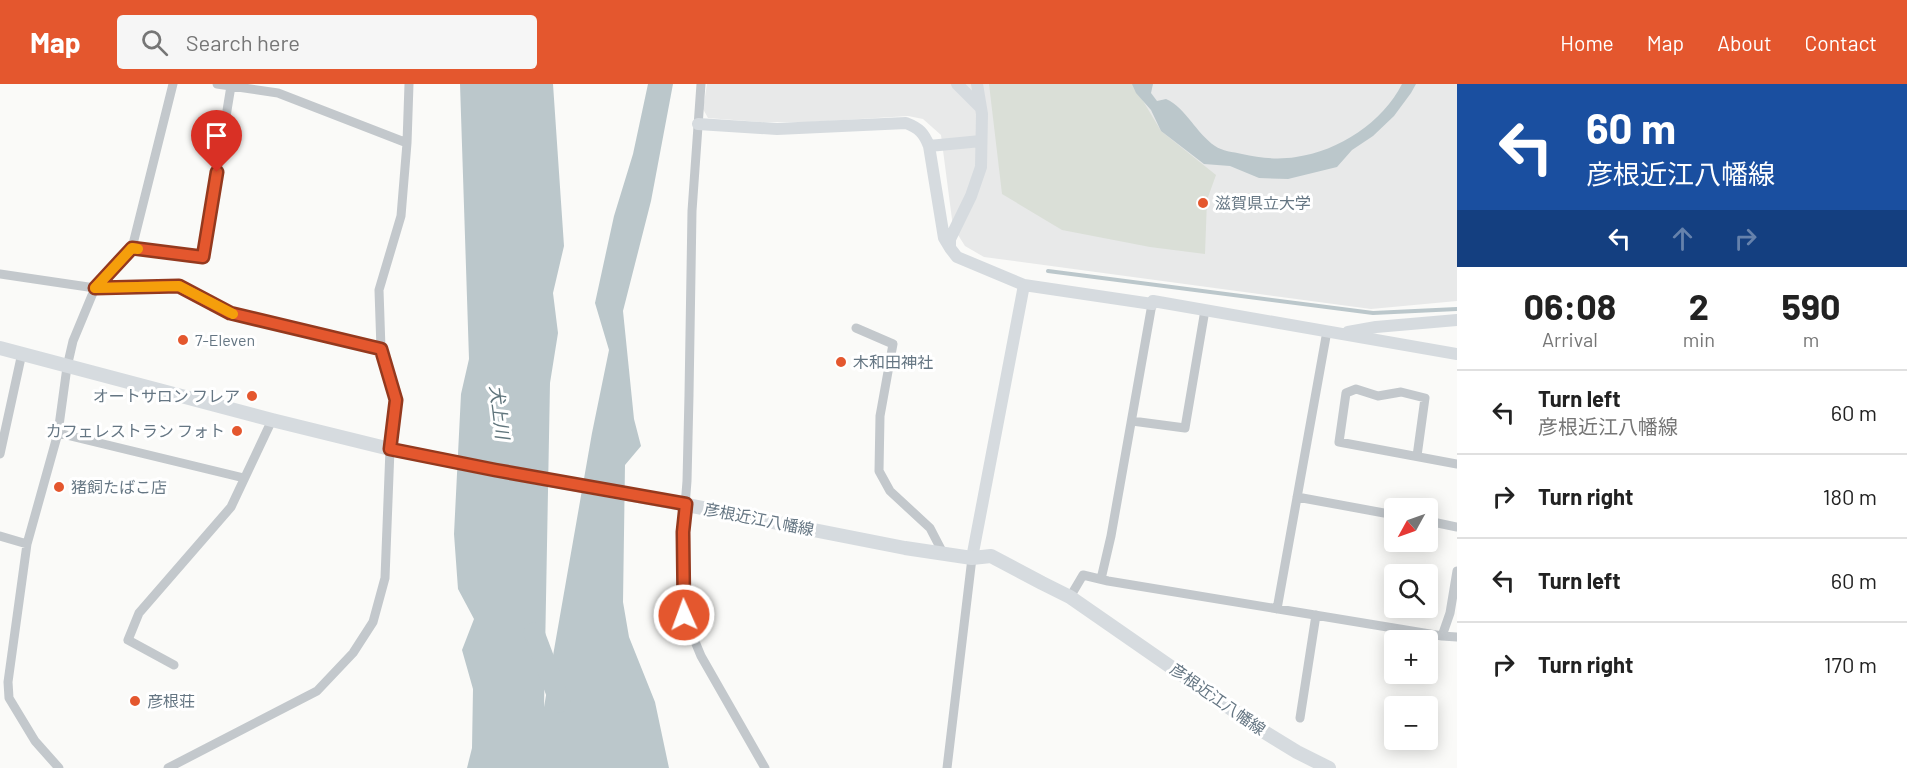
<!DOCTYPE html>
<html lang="en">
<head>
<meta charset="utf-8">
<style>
  :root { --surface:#fff; --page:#f6f6f6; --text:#222; --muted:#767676; --line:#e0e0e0; --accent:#e4572e }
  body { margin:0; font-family:Barlow,"Noto Sans JP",sans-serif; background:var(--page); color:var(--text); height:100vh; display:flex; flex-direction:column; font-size:22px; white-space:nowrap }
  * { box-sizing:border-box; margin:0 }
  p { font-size:20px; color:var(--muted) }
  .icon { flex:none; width:33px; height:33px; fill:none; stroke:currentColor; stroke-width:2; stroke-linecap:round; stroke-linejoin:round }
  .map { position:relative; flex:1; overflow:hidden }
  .details { display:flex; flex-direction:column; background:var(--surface); width:450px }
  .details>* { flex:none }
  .hud { background:#1a4fa0; color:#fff; overflow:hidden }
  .needle { width:39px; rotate:230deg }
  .tools { position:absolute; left:1384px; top:414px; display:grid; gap:12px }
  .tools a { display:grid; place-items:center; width:54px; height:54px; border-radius:6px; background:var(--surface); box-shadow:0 3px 15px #0003; font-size:30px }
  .pin { position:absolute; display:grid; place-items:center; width:51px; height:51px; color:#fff; margin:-62px -26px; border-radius:50% 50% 50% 0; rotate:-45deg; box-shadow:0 0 6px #0007 }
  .pin .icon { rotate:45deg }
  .me { position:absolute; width:66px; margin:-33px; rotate:358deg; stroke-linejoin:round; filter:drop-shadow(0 0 4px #0008) }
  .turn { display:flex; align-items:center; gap:21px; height:126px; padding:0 30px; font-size:27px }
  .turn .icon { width:78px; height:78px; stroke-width:2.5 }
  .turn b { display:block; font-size:42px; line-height:51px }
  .lanes { display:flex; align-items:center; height:57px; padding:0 30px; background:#0003; justify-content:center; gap:30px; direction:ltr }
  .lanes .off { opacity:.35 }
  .eta { display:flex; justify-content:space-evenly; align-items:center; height:102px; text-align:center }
  .eta b { font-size:36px; font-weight:700; line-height:42px }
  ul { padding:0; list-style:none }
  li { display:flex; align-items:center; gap:18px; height:84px; padding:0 30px; border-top:2px solid var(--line) }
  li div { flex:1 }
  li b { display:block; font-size:22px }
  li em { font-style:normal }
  header { display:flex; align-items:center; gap:36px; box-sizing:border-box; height:84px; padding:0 30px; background:var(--accent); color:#fff }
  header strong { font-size:28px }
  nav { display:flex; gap:33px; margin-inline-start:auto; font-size:21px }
  .search { width:420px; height:54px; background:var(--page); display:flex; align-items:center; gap:15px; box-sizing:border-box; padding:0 21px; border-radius:6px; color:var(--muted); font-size:22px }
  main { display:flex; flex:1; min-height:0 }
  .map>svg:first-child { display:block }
  .built { fill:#e8e9e9 }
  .green { fill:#dadfd7 }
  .water { fill:#bbc7cb }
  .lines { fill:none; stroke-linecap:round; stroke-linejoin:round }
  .stream { stroke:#bbc7cb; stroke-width:4 }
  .river { stroke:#bbc7cb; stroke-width:21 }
  .street { stroke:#c3c8cc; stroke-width:9 }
  .secondary { stroke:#d6dbdf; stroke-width:12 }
  .primary { stroke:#d6dbdf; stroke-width:14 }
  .route-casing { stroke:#94391e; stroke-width:15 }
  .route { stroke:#e4572e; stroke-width:10 }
  .slow { stroke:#f59e0b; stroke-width:10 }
  .poi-dot { fill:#e4572e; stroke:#fff; stroke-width:2 }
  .labels { text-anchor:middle; stroke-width:6; stroke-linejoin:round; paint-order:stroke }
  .poi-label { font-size:16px; fill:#657683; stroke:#fff; text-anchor:start }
  .street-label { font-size:16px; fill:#657683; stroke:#fff }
  .water-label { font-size:18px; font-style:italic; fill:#60757c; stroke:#fff }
</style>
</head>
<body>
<header>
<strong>Map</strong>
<div class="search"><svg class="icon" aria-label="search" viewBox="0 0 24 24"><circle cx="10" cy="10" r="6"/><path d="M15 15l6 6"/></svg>Search here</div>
<nav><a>Home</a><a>Map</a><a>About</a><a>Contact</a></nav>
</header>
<main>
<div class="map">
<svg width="1457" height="684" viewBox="0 0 1457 684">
  <rect width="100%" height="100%" fill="#fafaf8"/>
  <!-- built -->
  <path class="built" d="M707 0H1457V217L1371 225 984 173 965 162 953 143 941 51 923 35 908 32 811 38H760L708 34 703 25Z"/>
  <!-- green -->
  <path class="green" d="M989 0H1133L1161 47 1216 91 1207 116 1205 170 1150 163 1062 146 1002 110Z"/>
  <!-- water -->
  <path class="water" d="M460 0H553L564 162 553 209 558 249 550 299 544 623 592 349 609 266 595 219 614 132 633 70 648 0H673L651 117 623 227 634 335 641 362 625 381 623 518 629 553 655 618 669 684H467L472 664 473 605 462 566 474 535 458 505 454 450 461 310 469 275Z
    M1132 0H1153L1151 9 1157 17 1166 15C1186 24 1196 49 1215 62 1222 67 1233 68 1242 70 1259 74 1278 76 1296 73 1339 67 1383 38 1402 0H1416L1411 9 1394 32 1373 52 1352 66 1337 83 1288 95 1259 94 1230 82 1204 80 1161 47 1151 26 1136 9Z"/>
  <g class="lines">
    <!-- stream -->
    <path class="stream" d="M1048 187 1373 229 1457 225"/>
    <!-- river -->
    <path class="river" d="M534 549 560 618"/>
    <!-- street -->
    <path class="street" d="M217 0 278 9 407 59
      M701 0 692 127 689 311 687 397 683 448 684 531 701 572 765 684
      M132 164 203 173 231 2
      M0 190 95 204 179 202 230 229 381 265
      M856 244 893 260 880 332 879 387 890 407 930 444 943 469
      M1132 337 1185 344 1205 226
      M58 349 244 394
      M0 370 22 269
      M1417 372 1425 314 1401 308 1378 312 1356 305 1346 309 1339 358 1457 380
      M1297 413 1395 431
      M1428 437 1457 443
      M0 452 27 460
      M1101 495 1111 452 1152 220
      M1070 513 1083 491 1108 497 1442 552 1457 553
      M1277 525 1327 247
      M1442 552 1450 529 1457 487
      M174 581 128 556 139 529 231 423 272 336
      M1300 634 1316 531
      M59 684 35 657 9 614 8 598 27 460 58 349 67 283 73 257 95 204 132 164 173 0
      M168 684 317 607 353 569 373 538 385 494 390 365 396 316 381 265 379 206 401 132 407 59 409 0
      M947 684 972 474"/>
    <!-- secondary -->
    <path class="secondary" d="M957 0 981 24
      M977 0 982 30 981 83 971 112 950 155V164L957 173 1024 201 1152 220 1153 217 1457 270
      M698 40 777 45 906 39C919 44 924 49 929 62L944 154 950 164
      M929 62 981 57
      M1348 248 1376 243 1457 236
      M972 474 1024 201"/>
    <!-- primary -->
    <path class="primary" d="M0 264 272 336 390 365 495 386 677 419 905 464 972 474 991 472 1042 499 1070 513 1266 649 1297 668 1329 684"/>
  </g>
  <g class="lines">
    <defs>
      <path id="route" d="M217 88 203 173 132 164 95 204 179 202 230 229 381 265 396 316 390 365 495 386 686 420 683 448 684 531"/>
    </defs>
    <!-- route casing -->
    <use href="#route" class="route-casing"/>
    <!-- route -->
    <use href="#route" class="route"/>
    <!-- slow -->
    <path class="slow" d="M138 165 132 164 95 204 179 202 233 230"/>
  </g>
  <!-- markers -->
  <g class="poi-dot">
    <circle cx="1203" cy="119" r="6"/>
    <circle cx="183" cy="256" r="6"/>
    <circle cx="841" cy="278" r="6"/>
    <circle cx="252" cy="312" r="6"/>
    <circle cx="237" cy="347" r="6"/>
    <circle cx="59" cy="403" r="6"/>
    <circle cx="135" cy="617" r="6"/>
  </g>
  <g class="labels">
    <!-- poi labels -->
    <g class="poi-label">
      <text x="1215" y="125">滋賀県立大学</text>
      <text x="195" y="262">7-Eleven</text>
      <text x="853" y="284">木和田神社</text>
      <text x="240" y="318" text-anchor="end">オートサロン フレア</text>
      <text x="225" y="353" text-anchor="end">カフェレストラン フォト</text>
      <text x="71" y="409">猪飼たばこ店</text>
      <text x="147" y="623">彦根荘</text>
    </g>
    <!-- street labels -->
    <g class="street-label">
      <text transform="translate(759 435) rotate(11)" y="6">彦根近江八幡線</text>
      <text transform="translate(1218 615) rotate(35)" y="6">彦根近江八幡線</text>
    </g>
    <!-- water labels -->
    <g class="water-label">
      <text transform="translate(499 328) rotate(83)" y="6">犬上川</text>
    </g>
  </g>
</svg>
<div class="tools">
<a><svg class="needle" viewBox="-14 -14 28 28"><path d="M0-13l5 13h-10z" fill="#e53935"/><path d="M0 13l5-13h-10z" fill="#767676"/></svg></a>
<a><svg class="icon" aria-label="search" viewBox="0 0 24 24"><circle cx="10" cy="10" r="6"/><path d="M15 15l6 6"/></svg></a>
<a>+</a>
<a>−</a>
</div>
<div class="pin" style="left:217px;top:88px;background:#d93025"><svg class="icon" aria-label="arrive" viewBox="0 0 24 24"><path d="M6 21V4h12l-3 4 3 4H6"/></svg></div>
<svg class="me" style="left:684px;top:531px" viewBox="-20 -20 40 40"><circle r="17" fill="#e4572e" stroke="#fff" stroke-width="3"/><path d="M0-11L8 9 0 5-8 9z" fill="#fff"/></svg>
</div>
<section class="details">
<div class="hud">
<div class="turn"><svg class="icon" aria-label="left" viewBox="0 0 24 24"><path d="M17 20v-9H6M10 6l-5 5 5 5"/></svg><div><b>60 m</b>彦根近江八幡線</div></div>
<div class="lanes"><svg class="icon" aria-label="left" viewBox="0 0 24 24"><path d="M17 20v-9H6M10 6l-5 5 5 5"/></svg><svg class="icon off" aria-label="ahead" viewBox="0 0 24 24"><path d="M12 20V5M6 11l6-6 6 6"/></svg><svg class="icon off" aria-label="right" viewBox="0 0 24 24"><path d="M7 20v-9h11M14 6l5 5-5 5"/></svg></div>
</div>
<div class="eta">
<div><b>06:08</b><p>Arrival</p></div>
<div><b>2</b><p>min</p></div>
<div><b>590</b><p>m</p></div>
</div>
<ul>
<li><svg class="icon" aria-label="left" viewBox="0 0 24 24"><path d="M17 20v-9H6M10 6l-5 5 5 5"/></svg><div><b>Turn left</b><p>彦根近江八幡線</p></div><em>60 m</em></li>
<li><svg class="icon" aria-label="right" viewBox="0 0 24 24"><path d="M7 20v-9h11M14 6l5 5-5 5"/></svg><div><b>Turn right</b></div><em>180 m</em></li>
<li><svg class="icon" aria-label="left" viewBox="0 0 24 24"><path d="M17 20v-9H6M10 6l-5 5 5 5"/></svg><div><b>Turn left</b></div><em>60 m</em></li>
<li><svg class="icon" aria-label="right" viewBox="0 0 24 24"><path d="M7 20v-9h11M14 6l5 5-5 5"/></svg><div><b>Turn right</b></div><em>170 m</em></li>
</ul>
</section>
</main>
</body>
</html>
